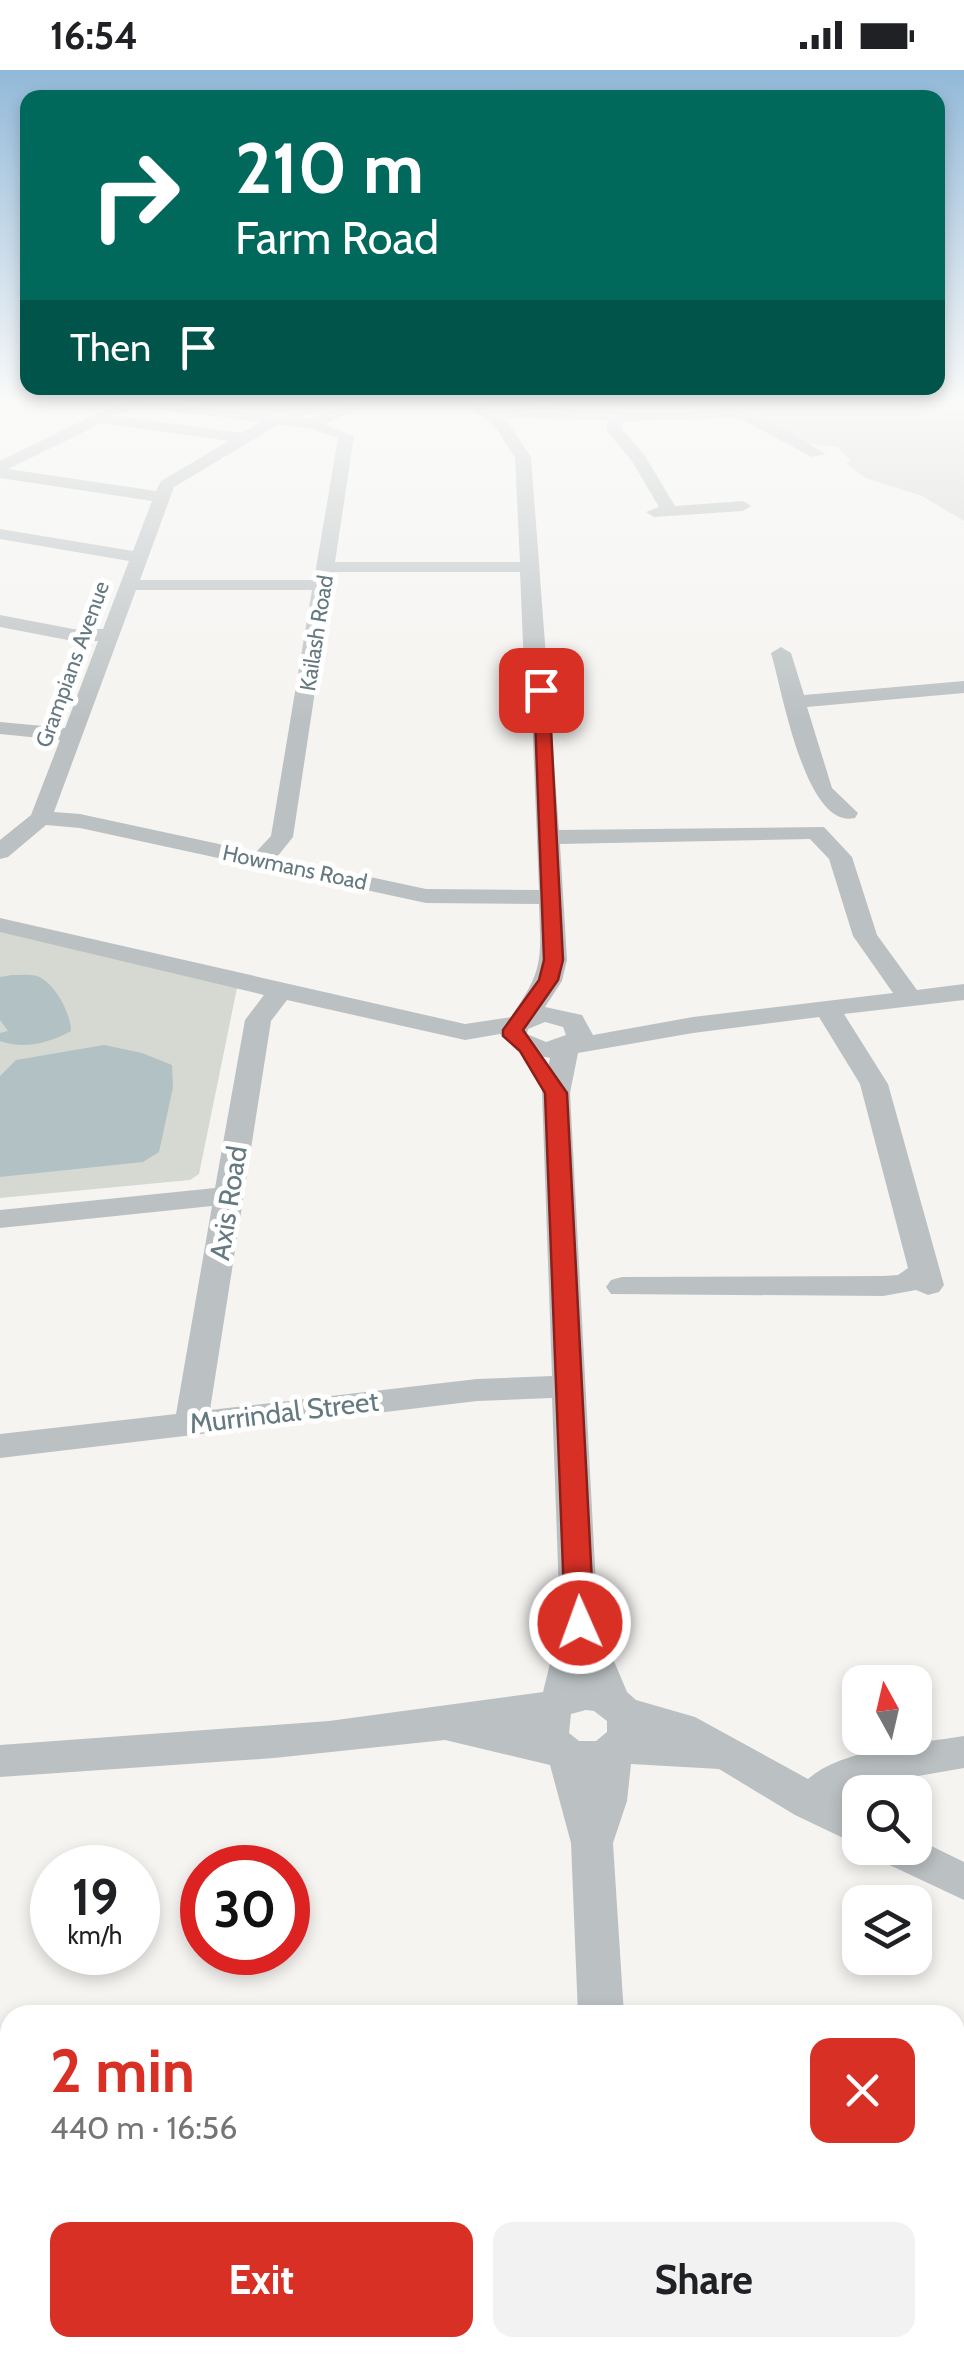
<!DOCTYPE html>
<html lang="en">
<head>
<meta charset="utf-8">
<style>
  :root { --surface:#fff; --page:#f2f2f2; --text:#202124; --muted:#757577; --accent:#d93025 }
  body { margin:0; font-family:Cabin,sans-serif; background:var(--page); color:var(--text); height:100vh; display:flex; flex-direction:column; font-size:38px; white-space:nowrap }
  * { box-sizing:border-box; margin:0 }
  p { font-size:32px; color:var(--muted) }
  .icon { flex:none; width:55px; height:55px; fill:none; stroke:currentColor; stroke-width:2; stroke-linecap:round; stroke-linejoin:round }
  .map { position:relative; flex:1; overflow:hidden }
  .drawer { position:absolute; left:0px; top:1935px; width:965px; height:352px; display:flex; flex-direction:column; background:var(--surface); border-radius:30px 30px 0 0; box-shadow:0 5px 15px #0003 }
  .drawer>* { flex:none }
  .guide { position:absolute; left:20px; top:20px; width:925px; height:305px; border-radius:20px; box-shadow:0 5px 15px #0003; background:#00695c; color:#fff; overflow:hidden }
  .needle { width:65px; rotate:352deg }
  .buttons { position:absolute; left:842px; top:1595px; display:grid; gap:20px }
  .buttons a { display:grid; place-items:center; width:90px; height:90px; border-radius:20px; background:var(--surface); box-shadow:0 5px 15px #0003; font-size:50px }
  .speed { position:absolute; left:30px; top:1775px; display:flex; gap:20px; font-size:50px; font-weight:700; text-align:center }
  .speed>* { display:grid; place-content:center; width:130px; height:130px; border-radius:50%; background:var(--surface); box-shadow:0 5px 15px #0003; line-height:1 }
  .speed small { font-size:25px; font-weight:400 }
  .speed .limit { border:15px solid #d22; background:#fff; color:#111 }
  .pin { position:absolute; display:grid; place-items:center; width:85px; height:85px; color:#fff; margin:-42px; border-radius:20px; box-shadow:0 5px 15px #0006 }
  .me { position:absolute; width:110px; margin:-55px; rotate:358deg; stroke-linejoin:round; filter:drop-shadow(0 0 8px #0008) }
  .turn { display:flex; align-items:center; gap:35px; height:210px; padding:0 50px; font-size:45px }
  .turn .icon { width:130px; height:130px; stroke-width:2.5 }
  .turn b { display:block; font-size:70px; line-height:85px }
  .then { display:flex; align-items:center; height:95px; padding:0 50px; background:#0003; gap:20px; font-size:38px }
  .round { display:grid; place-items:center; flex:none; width:105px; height:105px; border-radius:20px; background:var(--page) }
  .summary { display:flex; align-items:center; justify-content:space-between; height:170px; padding:0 50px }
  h1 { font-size:60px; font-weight:700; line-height:75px; color:var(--accent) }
  .primary-button { display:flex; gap:20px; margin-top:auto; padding:20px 50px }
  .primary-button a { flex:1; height:115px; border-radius:20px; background:var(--accent); color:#fff; font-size:40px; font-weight:700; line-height:115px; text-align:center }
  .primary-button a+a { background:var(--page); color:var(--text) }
  .status { display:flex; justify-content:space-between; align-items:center; height:70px; padding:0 50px; background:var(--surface); direction:ltr }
  .status svg { height:28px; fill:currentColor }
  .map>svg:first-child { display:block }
  .green { fill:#d5d9d1 }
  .water { fill:#b2c1c3 }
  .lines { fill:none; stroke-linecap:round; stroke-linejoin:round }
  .minor { fill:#bbc1c3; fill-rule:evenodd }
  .route { fill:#d93025; stroke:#8d1f18; stroke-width:2.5 }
  .labels { text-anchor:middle; stroke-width:10; stroke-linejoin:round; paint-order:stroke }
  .far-street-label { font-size:22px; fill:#657981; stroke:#fff }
  .street-label { font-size:28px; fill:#657981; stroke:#fff }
</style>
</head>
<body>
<div class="status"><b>16:54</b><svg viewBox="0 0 49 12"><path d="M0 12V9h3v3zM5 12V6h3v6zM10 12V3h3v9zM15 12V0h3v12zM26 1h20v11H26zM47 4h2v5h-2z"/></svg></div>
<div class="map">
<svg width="964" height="2287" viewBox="0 0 964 2287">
  <rect width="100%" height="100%" fill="#f5f4f1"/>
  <!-- green -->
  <path class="green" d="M168 329H359L300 348Z
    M720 329H964V451L922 426 866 408 847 394 850 390 837 377 807 374 754 342 713 338Z
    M0 861 237 918 199 1104 190 1110 0 1128Z"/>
  <!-- water -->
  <path class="water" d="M12 905C20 905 29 904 37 906 54 912 71 943 71 961 49 973 24 980 0 971V963L8 961 0 950V907Z
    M104 975 142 983 172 995 173 1017 159 1082 143 1092 0 1107V1006L16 990Z"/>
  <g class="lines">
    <!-- minor -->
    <path class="minor" d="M127 329 309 349 363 329H385L324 354 354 366 335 492H520L515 387 494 355 456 329H475L495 340 541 337 657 343 733 338 764 348 826 384 812 387 739 348 623 351 622 359 645 386 675 436 743 431 751 436 743 441 654 447 646 442 659 437 632 391 606 360 608 350 505 348 531 387 559 760 824 757 852 787 877 865 917 920 964 914V930L844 944 888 1014 944 1215 939 1222 928 1225 916 1220 883 1226 611 1224 606 1217 611 1210 622 1207 883 1206 898 1205 908 1198 860 1014 819 947 693 963 578 983 570 1023 598 1553 627 1622 636 1630 695 1647 808 1709C841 1679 920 1673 964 1666V1698L878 1713 842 1728 860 1738V1776L795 1745 719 1699 631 1694 627 1731 613 1773 624 1945H578L571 1773 550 1695 445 1670 274 1688 0 1707V1675L329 1651 543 1622 560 1553 552 1328 477 1331 0 1388V1364L176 1344 212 1136 0 1158V1140L215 1118 245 950 264 925 0 862V848L465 954 511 947C544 899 541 890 539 834L426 833 80 758 46 755 8 787 0 789V770L31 745 60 670 0 664V652L65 658 98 571H73L0 557V545L73 559H103L129 491 0 469V459L133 481 152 431 0 408V391ZM135 337 260 352 242 363 116 346ZM102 353 229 371 161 411 156 421 8 399ZM278 355 308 358 338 368 314 510H140L174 417ZM333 502H520L524 597 531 620 539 820 426 819 277 787 293 767ZM136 520H312L271 766 256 782 80 744 54 742ZM810 769 829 789 853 866 893 923 693 947 593 965 582 945 545 937 562 911 567 890 560 774ZM287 930 465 970 500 964 519 982 550 988 542 1023 552 1306 477 1309 210 1340 271 951ZM545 952 563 957 566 965 546 972 527 964 528 959ZM586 1640 594 1641 607 1651V1662L596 1671H579L569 1663 571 1644Z
      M781 577 791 583 804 625 964 611V623L807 637 832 718 858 743 855 748C805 760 782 619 771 583Z
      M915 1768 964 1792V1830L881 1791 875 1778H915Z
      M10 2104V2152L0 2153V2105Z
      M593 2278H645L646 2287H594Z"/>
  </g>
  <!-- sky -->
  <linearGradient id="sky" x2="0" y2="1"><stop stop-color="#92b9d9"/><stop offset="0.51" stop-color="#fafaf9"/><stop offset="1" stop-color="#fafaf9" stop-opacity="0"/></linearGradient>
  <rect width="964" height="650" fill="url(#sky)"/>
  <!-- route -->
  <path class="route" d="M541 615 549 620 563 890 558 910 523 960 567 1023 594 1553 590 1561 580 1564 569 1561 565 1553 545 1023 520 981 503 966V960L539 910 544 890 534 620Z"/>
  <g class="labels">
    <!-- far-street labels -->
    <g class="far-street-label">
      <text transform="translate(316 563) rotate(-81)" y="8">Kailash Road</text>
      <text transform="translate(72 594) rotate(-70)" y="8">Grampians Avenue</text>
      <text transform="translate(295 797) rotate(12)" y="8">Howmans Road</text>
    </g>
    <!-- street labels -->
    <g class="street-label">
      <text transform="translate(228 1133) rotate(-81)" y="10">Axis Road</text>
      <text transform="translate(284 1342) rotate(-7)" y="10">Murrindal Street</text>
    </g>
  </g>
</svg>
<div class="buttons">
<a><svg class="needle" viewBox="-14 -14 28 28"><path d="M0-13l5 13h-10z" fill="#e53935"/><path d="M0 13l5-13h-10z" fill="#757577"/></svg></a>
<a><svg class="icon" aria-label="search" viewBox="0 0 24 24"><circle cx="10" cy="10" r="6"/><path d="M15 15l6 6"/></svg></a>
<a><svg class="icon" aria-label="layers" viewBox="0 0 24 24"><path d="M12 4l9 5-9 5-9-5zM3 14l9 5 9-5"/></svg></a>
</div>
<div class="speed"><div>19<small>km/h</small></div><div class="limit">30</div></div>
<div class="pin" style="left:541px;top:620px;background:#d93025"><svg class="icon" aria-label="arrive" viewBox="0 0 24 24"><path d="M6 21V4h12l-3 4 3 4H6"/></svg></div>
<svg class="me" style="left:580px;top:1553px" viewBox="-20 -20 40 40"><circle r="17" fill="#d93025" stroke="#fff" stroke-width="3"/><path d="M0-11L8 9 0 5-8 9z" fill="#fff"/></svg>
<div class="guide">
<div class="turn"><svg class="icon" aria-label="right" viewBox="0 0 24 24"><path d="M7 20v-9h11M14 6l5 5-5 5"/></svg><div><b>210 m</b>Farm Road</div></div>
<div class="then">Then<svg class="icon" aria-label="arrive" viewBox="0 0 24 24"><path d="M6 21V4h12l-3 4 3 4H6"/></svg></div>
</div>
<section class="drawer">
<div class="summary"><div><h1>2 min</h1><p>440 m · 16:56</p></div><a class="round" style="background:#d93025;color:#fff"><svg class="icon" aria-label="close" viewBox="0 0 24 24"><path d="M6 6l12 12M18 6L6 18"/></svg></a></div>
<div class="primary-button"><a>Exit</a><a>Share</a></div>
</section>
</div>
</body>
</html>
